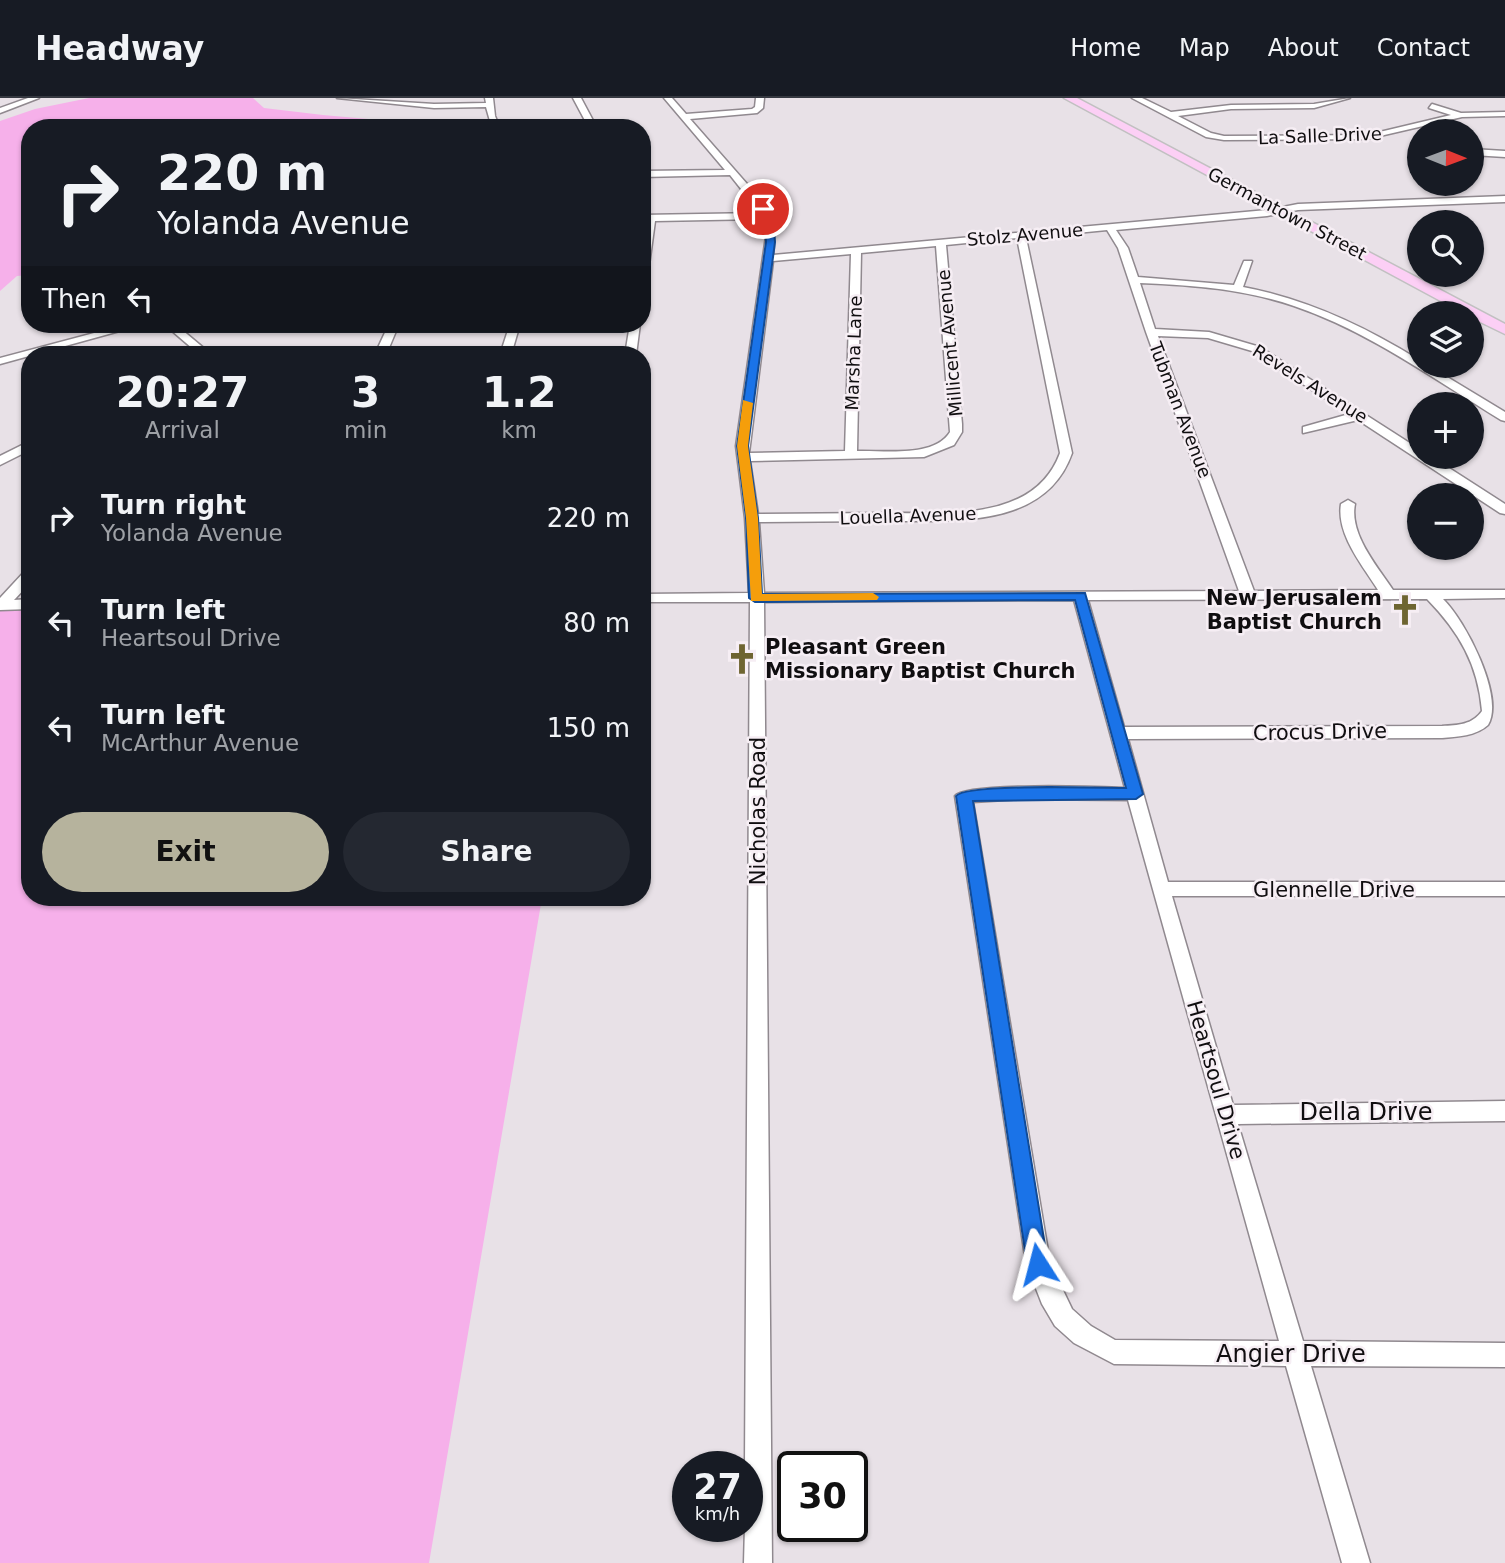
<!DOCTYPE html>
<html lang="en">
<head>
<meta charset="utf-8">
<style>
  :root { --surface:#171b24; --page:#242831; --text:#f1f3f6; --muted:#9ea1a6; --line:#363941; --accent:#b6b39d }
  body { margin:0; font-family:"DejaVu Sans",sans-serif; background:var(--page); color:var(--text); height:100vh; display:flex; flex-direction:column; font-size:26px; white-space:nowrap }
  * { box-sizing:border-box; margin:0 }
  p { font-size:23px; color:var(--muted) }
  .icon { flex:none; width:38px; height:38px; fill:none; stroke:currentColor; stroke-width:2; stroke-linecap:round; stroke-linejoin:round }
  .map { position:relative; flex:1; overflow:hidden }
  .details { position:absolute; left:21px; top:248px; width:630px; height:560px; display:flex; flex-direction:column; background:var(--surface); border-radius:28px; box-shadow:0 2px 5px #0004 }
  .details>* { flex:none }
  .hud { position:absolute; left:21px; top:21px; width:630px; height:214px; border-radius:28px; box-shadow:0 2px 5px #0004; background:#171b24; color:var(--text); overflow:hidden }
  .needle { width:46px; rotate:91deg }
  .controls { position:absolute; left:1407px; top:21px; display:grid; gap:14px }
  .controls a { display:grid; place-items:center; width:77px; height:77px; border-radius:50%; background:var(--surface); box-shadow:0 2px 5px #0004; font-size:35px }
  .speed { position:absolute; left:672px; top:1353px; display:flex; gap:14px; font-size:35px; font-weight:700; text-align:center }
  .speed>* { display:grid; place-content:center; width:91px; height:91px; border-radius:50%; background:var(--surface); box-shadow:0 2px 5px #0004; line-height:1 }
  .speed small { font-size:18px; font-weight:400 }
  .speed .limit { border:4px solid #111; border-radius:10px; background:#fff; color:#111 }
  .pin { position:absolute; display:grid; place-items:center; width:60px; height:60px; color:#fff; margin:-30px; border:4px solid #fff; border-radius:50%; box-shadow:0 2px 7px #0007 }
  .me { position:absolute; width:77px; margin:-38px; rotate:351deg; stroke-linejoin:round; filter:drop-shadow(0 0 5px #0008) }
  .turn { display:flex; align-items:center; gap:24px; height:147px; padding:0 21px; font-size:32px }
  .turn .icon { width:91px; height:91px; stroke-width:2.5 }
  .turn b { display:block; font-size:49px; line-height:60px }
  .then { display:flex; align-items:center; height:66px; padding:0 21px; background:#0003; gap:14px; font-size:26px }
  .eta { display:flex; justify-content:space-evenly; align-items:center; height:119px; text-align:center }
  .eta b { font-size:42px; font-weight:700; line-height:49px }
  .button { display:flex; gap:14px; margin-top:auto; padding:14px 21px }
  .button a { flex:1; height:80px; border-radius:42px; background:var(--accent); color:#111; font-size:28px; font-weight:700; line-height:80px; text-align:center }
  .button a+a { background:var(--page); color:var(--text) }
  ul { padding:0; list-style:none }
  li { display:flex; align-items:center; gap:21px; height:105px; padding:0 21px }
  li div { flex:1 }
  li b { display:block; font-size:26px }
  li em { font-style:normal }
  header { display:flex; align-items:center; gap:42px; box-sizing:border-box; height:98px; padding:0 35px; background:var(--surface); border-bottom:2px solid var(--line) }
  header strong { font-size:33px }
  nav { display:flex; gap:38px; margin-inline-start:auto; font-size:24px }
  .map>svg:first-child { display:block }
  .green { fill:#f6b0ea }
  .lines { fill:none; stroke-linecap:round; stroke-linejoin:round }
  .minor-casing { stroke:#90898f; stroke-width:3 }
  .major-casing { stroke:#c1c0c1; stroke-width:3 }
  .minor { fill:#fff; fill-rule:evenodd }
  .major { fill:#fccff5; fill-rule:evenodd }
  .route { fill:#1a73e8; stroke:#114b97; stroke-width:2 }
  .slow { fill:#f59e0b }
  .labels { text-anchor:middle; stroke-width:5; stroke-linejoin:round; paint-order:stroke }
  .far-street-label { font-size:18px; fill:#100e10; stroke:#f6eef4 }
  .poi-label { font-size:21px; font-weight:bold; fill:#100e10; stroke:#f6eef4; text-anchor:end }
  .street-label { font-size:21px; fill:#100e10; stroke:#f6eef4 }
  .near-street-label { font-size:24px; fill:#100e10; stroke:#f6eef4 }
</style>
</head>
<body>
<header>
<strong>Headway</strong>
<nav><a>Home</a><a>Map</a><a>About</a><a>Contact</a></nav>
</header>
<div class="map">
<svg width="1505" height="1465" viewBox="0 0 1505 1465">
  <rect width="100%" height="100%" fill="#e8e1e7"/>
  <!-- green -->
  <path class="green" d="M89 0H253L264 10 323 17 447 28 490 25 493 30H30V177L17 178 0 193V23L35 11Z
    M30 506V800H542L429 1465H0V507Z"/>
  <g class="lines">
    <defs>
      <path id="minor" d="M28 0H39L0 15V10Z
        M337 0 434 6 486 5 485 0H493L495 18 500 30H492L486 9 434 10Z
        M573 0H581L597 30H589Z
        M664 0H672L686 16 752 11 755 9 756 0H764L763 10 757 15 690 21 762 103C773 121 776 135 773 157L1267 112 1298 106 1505 98V104L1298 112 1267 118 1116 132 1128 150 1138 179 1234 187 1244 163H1252L1243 189C1307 201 1364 228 1419 262V268H1429L1505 314V323L1501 322C1434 281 1368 233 1294 208 1244 191 1192 187 1140 185L1155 231 1209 234 1260 249 1419 351V359H1432L1505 406V416L1500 415 1358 322 1303 335V329L1349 316 1252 253 1208 240 1158 238 1254 493 1378 492C1363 468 1336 436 1341 406L1348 402 1355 406C1349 436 1377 468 1393 492H1505V500L1443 501C1465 522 1505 599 1488 627 1476 638 1457 639 1442 640L1128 641 1168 784H1505V798H1172L1233 1007 1505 1003V1023L1238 1026 1303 1243 1505 1245V1269L1311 1268 1370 1465H1342L1286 1268 1114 1266 1074 1245 1055 1228 1042 1206 1026 1165 955 698C964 684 1101 689 1125 690L1074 502 764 504 772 1465H744L745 1428H747V1368H745L750 504H642V496L749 495 745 420 736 348 766 138 762 121 655 123 647 182 642 185V147L646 123H642V117L760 115 730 77 642 79V73L725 72ZM1107 132 1118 150 1146 234 1239 493 764 495 759 424C800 424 841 423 882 423 948 422 1045 433 1072 355L1026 140ZM1017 140 1060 355C1034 426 942 414 881 415 840 415 799 416 758 416L750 363 924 359 954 347 962 334V326L946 147ZM936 148 950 334C934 360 884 352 857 353L861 155ZM851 156 845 353 749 355 773 163ZM1427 501C1459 534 1478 566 1482 613 1472 627 1458 627 1442 628L1124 629 1088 502ZM1022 701 1128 702 1279 1243 1115 1242 1091 1228 1072 1211 1050 1165 973 704Z
        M1132 0H1142L1171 14 1231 7 1314 6 1350 0 1314 10 1231 11 1178 18 1211 35 1224 38 1367 37 1451 17 1429 10 1432 6 1461 15 1505 14V18L1462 19 1367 41 1224 42 1206 39Z
        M1472 51 1505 53V59L1472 57Z
        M128 226H145L0 266V260Z
        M164 226H175L212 257H200Z
        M389 226H399L386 257H306L312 254H376Z
        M510 226H520L511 257H500Z
        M630 226H640L636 257H625Z
        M30 343V352L0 367V358Z
        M30 472V485L14 502 30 501V511L0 512V500L25 473Z"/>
      <path id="major" d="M1064 0H1077L1505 226V236L1472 220V215H1463Z"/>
    </defs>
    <!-- minor casing -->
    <use href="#minor" class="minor-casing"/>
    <!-- major casing -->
    <use href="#major" class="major-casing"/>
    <!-- minor -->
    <use href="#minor" class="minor"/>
    <!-- major -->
    <use href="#major" class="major"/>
  </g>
  <!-- route -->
  <path class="route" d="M763 108C773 115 774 132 775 144L748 348 758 420 762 496 1085 495 1143 696 1136 701 973 703 1048 1166 1045 1173 1038 1176 1030 1173 1027 1166 956 698C966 685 1102 690 1126 690L1075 502 755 504 749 500 746 420 737 348 766 144 765 127 758 111Z"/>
  <!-- slow -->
  <path class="slow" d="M743 302 753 305 748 348 758 420 762 496 873 495 879 499 877 502 751 503 746 420 737 348Z"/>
  <!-- icons -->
  <defs>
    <symbol id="church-bare" viewBox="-9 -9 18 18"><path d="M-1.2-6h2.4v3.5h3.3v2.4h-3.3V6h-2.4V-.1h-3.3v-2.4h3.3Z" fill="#6e6531" stroke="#f6eef4" stroke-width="2.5" paint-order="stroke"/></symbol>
  </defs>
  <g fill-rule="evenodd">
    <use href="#church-bare" x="1383" y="490" width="44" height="44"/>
    <use href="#church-bare" x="720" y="539" width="44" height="44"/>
  </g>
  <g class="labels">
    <!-- far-street labels -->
    <g class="far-street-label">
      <text transform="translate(1320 38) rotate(-2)" y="6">La Salle Drive</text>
      <text transform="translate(1287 116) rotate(28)" y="6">Germantown Street</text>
      <text transform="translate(1025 137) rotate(-5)" y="6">Stolz Avenue</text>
      <text transform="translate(950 245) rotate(-95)" y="6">Millicent Avenue</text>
      <text transform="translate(854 255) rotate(-88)" y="6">Marsha Lane</text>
      <text transform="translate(1310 286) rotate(32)" y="6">Revels Avenue</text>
      <text transform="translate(1180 312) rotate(69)" y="6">Tubman Avenue</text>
      <text transform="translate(908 418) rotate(-2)" y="6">Louella Avenue</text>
    </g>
    <!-- poi labels -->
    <g class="poi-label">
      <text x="1382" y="507">New Jerusalem<tspan x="1382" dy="24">Baptist Church</tspan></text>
      <text x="765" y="556" text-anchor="start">Pleasant Green<tspan x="765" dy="24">Missionary Baptist Church</tspan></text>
    </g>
    <!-- street labels -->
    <g class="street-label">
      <text transform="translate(1320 634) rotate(-1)" y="7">Crocus Drive</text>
      <text transform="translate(758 713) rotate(-90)" y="7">Nicholas Road</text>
      <text x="1334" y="799">Glennelle Drive</text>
      <text transform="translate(1216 982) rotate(74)" y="7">Heartsoul Drive</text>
    </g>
    <!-- near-street labels -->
    <g class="near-street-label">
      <text x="1366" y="1022">Della Drive</text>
      <text x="1291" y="1264">Angier Drive</text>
    </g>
  </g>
</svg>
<div class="controls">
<a><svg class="needle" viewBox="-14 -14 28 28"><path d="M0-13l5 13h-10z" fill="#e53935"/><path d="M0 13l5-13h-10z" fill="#9ea1a6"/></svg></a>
<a><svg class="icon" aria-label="search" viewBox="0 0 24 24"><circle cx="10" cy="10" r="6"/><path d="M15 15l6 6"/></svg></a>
<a><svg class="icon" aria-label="layers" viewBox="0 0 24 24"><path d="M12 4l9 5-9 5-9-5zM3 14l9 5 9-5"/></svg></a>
<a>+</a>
<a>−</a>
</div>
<div class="speed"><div>27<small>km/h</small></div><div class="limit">30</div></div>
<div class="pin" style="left:763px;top:111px;background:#d93025"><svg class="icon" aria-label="arrive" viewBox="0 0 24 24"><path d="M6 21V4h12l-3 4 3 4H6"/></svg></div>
<svg class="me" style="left:1038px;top:1166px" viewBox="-20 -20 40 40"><path d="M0-17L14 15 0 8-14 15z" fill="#1a73e8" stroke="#fff" stroke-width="4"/></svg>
<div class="hud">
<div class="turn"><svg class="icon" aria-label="right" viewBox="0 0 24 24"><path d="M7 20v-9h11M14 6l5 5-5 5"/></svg><div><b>220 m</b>Yolanda Avenue</div></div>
<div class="then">Then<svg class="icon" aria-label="left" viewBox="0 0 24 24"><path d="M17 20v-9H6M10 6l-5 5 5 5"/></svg></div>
</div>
<section class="details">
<div class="eta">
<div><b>20:27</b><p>Arrival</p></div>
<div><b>3</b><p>min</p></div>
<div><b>1.2</b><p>km</p></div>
</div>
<ul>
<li><svg class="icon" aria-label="right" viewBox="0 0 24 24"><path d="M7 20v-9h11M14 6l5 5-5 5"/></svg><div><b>Turn right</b><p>Yolanda Avenue</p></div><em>220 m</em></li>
<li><svg class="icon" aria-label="left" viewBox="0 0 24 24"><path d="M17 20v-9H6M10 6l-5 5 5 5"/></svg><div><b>Turn left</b><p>Heartsoul Drive</p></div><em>80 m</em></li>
<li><svg class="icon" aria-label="left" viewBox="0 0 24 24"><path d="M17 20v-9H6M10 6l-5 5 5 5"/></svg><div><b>Turn left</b><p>McArthur Avenue</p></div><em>150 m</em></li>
</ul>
<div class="button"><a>Exit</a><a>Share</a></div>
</section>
</div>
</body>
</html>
